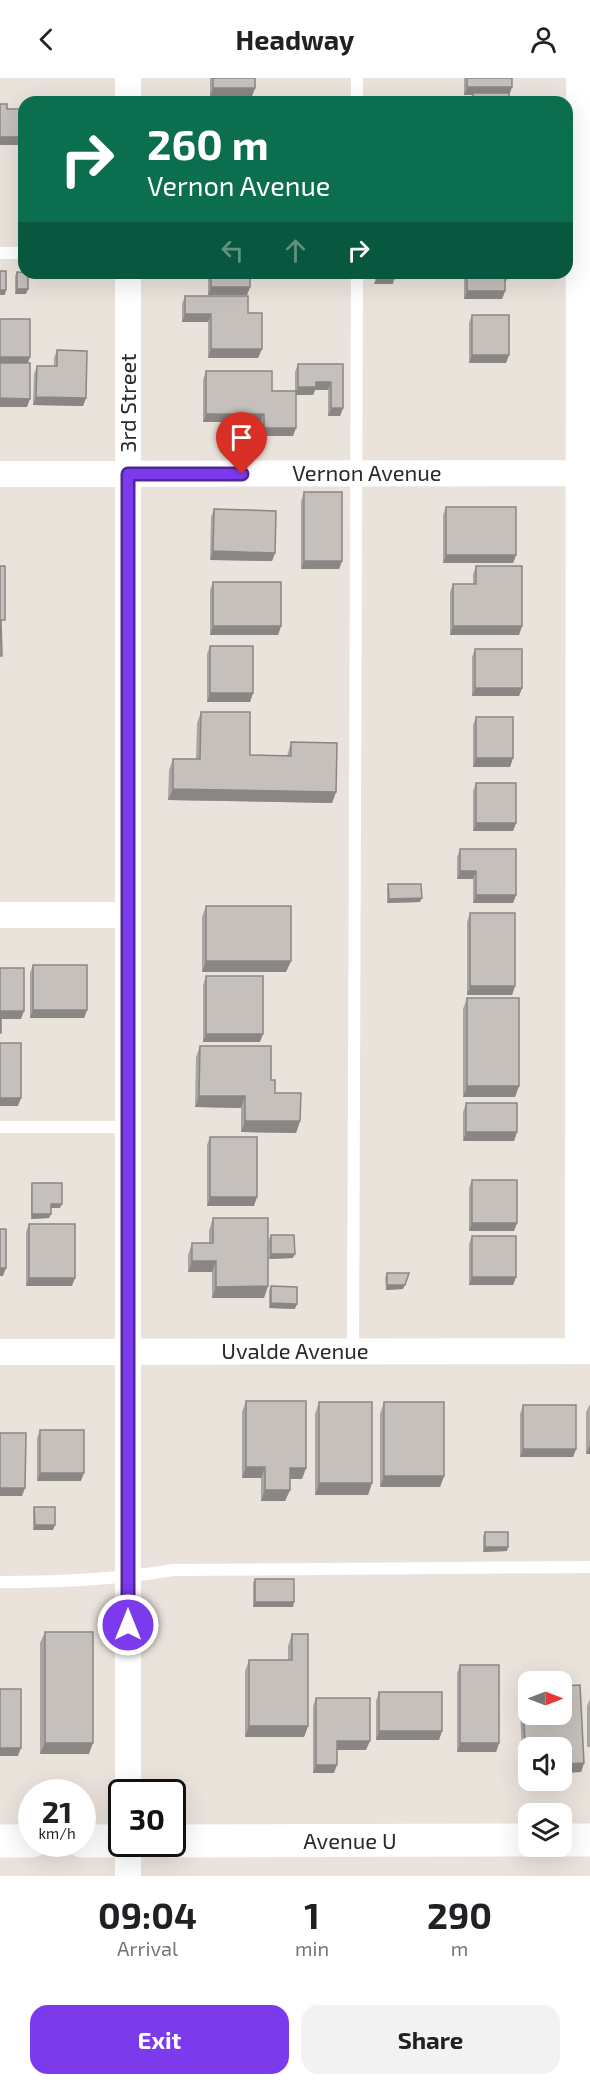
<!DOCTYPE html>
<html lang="en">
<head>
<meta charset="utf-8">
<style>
  :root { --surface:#fff; --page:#f2f2f2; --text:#202124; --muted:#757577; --accent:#7c3aed }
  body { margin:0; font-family:"Exo 2",sans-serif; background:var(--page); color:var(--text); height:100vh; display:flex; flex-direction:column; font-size:22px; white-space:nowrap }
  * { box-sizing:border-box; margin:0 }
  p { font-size:20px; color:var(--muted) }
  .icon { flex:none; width:33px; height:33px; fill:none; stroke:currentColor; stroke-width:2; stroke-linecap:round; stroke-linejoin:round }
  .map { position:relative; height:1798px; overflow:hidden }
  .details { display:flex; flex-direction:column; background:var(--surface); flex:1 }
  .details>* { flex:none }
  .hud { position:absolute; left:18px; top:18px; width:555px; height:183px; border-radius:18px; box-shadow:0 6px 24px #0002; background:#0b6e4f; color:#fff; overflow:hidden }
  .needle { width:39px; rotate:90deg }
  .controls { position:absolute; left:518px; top:1593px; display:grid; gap:12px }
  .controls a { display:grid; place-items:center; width:54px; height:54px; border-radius:12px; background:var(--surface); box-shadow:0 6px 24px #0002; font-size:30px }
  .speed { position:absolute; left:18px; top:1701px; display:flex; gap:12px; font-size:30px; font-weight:700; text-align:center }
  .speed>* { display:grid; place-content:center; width:78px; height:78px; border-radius:50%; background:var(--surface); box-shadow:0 6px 24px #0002; line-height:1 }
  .speed small { font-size:15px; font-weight:400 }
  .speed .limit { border:3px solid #111; border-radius:9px; background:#fff; color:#111 }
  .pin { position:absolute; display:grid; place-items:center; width:51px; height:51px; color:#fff; margin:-62px -26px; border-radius:50% 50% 50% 0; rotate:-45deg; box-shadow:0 0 6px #0007 }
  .pin .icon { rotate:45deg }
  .me { position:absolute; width:66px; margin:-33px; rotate:0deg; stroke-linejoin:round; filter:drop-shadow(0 0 4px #0008) }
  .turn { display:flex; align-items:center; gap:21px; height:126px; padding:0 30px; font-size:27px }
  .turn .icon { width:78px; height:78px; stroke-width:2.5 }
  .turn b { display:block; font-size:42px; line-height:51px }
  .lanes { display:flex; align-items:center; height:57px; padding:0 30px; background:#0003; justify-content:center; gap:30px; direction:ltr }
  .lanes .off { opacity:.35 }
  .eta { display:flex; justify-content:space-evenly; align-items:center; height:102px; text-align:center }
  .eta b { font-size:36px; font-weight:700; line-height:42px }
  .primary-button { display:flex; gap:12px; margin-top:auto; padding:12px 30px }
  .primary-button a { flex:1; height:69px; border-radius:18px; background:var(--accent); color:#fff; font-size:24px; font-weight:700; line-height:69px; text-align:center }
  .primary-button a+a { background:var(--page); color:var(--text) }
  header { display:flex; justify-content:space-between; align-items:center; height:78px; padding:0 30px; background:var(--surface); font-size:27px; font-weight:700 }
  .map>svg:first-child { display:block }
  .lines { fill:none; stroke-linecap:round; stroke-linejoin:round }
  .lane { stroke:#fff; stroke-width:12 }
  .street { stroke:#fff; stroke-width:26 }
  .secondary { stroke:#fff; stroke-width:33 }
  .wall { fill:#a9a5a2 }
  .shaded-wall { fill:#8a8684 }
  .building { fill:#c5c0bc; stroke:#8a8684; stroke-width:1.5 }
  .route-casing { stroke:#51269a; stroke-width:15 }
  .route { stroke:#7c3aed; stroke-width:10 }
  .labels { text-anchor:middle; stroke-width:6; stroke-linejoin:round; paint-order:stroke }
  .street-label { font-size:22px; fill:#292929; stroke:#fff }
</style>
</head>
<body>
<header><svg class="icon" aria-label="back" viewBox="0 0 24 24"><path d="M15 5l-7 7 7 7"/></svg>Headway<svg class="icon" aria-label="person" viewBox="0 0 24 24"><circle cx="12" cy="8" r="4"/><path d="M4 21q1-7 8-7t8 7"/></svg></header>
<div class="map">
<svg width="590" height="1798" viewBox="0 0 590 1798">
  <rect width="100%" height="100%" fill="#eae3dc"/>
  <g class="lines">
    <!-- lane -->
    <path class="lane" d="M357 0V24
      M0 175H24
      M0 1049H128
      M353 1273 357 195
      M0 1504C59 1504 115 1502 173 1492L590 1489"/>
    <!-- street -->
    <path class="street" d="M128 0V24
      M128 195V1714
      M0 396 590 395
      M0 837H128
      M578 1273 579 0
      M0 1274 590 1273
      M128 1766V1798"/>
    <!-- secondary -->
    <path class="secondary" d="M561 1762H590
      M0 1763H32
      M82 1763H122
      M172 1763 528 1762"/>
  </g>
  <!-- wall -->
  <path class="wall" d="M210 0H255V10L252 18H210Z
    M464 0H516H512V9L509 17V24H470L472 17H464Z
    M17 194 26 216H15V198Z
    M208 195H250V209L247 217H208Z
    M464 195H509L506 203H505V213L502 221H464Z
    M185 218 248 235 262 271 258 280H208V244H182V226Z
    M472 237 509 277 506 285H469V245Z
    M57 272 86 320 83 328 33 327 34 296 37 288H54V280Z
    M298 286H343V330L340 338H328V312H315L313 317H296L293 358H260V344H203V302L206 293 272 313H295V294Z
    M304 414 342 483 339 491H301V423Z
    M446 429 516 477 513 485H443V437Z
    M214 431 275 475 272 483 210 482 211 439Z
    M476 488 522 548 519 557H450V514L453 506H473V496Z
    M213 504 281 548 278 557H210V512Z
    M210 568 253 615 250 624H207V576Z
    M475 571 522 610 519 618H472V579Z
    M201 634 250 677 287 678 291 664 336 714 332 725 168 722 169 692 173 681H196L197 645Z
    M476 639 513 680 510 689H473V647Z
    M476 705 516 745 513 753H473V713Z
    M460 771 516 817 513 825H473V801H457V779Z
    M388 806 420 824 387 825V811Z
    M206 828 291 883 286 894H202V839Z
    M470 835 515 908 512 917H467V844Z
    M33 887 87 932 84 940H30V895Z
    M206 898 260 964H203V907Z
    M467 920 519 1008 515 1019H463V931Z
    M200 968 271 1002 275 1015 300 1043 296 1055 241 1054V1030L195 1029 196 979Z
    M466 1025 517 1054 514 1063H463V1034Z
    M210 1059 254 1128H207V1067Z
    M472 1102 517 1145 514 1153H469V1110Z
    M32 1105 60 1130H51L49 1140 31 1141V1110Z
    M213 1140 268 1208 264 1220H212V1194H188V1177L192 1165H209V1152Z
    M29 1146 72 1208H26V1154Z
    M271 1157 293 1180 269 1181V1161Z
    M472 1158 516 1199 513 1207H469V1166Z
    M387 1195 403 1211 386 1212 385 1200Z
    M271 1208 295 1231 269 1230V1212Z
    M246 1323 306 1390 302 1401H290V1412L285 1423H261V1400H242V1334Z
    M319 1324 372 1405 368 1417H315V1336Z
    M384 1324 444 1398 440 1409H380V1336Z
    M590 1326V1376H586V1334Z
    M523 1327 576 1371 573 1379H520V1336Z
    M40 1352 81 1403H37V1360Z
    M34 1429 53 1452H33V1433Z
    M485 1454 508 1469 507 1473 483 1474V1458Z
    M255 1501 293 1529H253V1505Z
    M45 1554 89 1676H40V1565Z
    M292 1556 308 1648 304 1659H245V1593L249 1582H288V1568Z
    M460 1587 499 1665 496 1674H457V1595Z
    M379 1614 442 1653 439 1662H376V1623Z
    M316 1620 366 1672H337L334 1695H313V1628Z
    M590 1621V1669H587V1628Z
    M523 1625 561 1636 584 1685 581 1694 561 1695V1670H528V1673L522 1674 520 1633Z"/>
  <!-- shaded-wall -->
  <path class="shaded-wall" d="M467 9H512L509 17 473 15 472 17H464Z
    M213 10H255L252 18H210Z
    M0 59H22L19 67H0Z
    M505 195H509L506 203H502Z
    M376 201H394L393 206H374Z
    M211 209H250L247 217H208Z
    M17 211H28L26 216H15Z
    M0 212H6L5 217H0Z
    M467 213H505L502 221H464Z
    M185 236H211L208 244H182Z
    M211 271H262L258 280H208Z
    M472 277H509L506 285H469Z
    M0 279H30L27 288H0Z
    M316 304H331L328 312H315L313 317H295L298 309Z
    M36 319 86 320 83 328 33 327Z
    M0 320 30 321 27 329H0Z
    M331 330H343L340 338H328Z
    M206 336H264L260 344H203Z
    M264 350H296L293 358H260Z
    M213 473 275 475 272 483 210 482Z
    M446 477H516L513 485H443Z
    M304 483H342L339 491H301Z
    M213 548H281L278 557H210Z
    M453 548H522L519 557H450Z
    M475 610H522L519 618H472Z
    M210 615H253L250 624H207Z
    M476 680H513L510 689H473Z
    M173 711 336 714 332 725 168 722Z
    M476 745H516L513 753H473Z
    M460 793H476L473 801H457Z
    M476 817H516L513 825H473Z
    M422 820 420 824 387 825 389 821Z
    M206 883H291L286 894H202Z
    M470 908H515L512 917H467Z
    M33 932H87L84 940H30Z
    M1 933H24L21 941H0Z
    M206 956H263L260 964H203Z
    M467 1008H519L515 1019H463Z
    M199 1018H245L241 1030 195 1029Z
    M0 1020H21L18 1028H0Z
    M245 1043H300L296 1055 241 1054Z
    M466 1054H517L514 1063H463Z
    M210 1119H257L254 1128H207Z
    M51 1126H62L60 1130H49Z
    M32 1136H51L49 1140 31 1141Z
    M472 1145H517L514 1153H469Z
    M271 1176H295L293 1180 269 1181Z
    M192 1183H216L212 1194H188Z
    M0 1190H6L3 1198H0Z
    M472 1199H516L513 1207H469Z
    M29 1200H75L72 1208H26Z
    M387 1207H405L403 1211 386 1212Z
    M268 1208 264 1220H212L216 1209Z
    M271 1225 297 1226 295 1231 269 1230Z
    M590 1367V1376H586Z
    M523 1371H576L573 1379H520Z
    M246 1389H265L261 1400H242Z
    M290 1390H306L302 1401H285Z
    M40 1395H84L81 1403H37Z
    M384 1398H444L440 1409H380Z
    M319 1405H372L368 1417H315Z
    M0 1410H25L22 1418H0Z
    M265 1412H290L285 1423H261Z
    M35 1447H55L53 1452H33Z
    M485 1469H508L507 1473 483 1474Z
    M255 1524H294L293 1529H253Z
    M249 1648H308L304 1659H245Z
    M379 1653H442L439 1662H376Z
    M337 1663H370L366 1672H334Z
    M563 1664 561 1670H528V1673L522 1674 525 1665Z
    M45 1665H93L89 1676H40Z
    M460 1665H499L496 1674H457Z
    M0 1670H21L18 1678H0Z
    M584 1685 581 1694 561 1695 564 1686Z
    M316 1687H337L334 1695H313Z"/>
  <!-- building -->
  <path class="building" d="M213 0H255V10H213Z
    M467 0H512V9H467Z
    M473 15H509V24H473Z
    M42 19H82V24H42Z
    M184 20H252V24H184Z
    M0 26H7V31H22V59H0Z
    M0 193H6V212H0Z
    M17 194 28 195V211H17Z
    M211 195H250V209H211Z
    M376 195H394V201H376Z
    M467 195H505V213H467Z
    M185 218H248V235H262V271H211V236H185Z
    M472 237H509V277H472Z
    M0 241H30V279H0Z
    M57 272 87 273 86 320 36 319 37 288H57Z
    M0 285H30V321L0 320Z
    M298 286H343V330H331V304H316V309H298Z
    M206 293H272V313H296V350H264V336H206Z
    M304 414H342V483H304Z
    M446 429H516V477H446Z
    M214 431 276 433 275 475 213 473Z
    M0 488H5V542H1L2 578H0Z
    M476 488H522V548H453V506H476Z
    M213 504H281V548H213Z
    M210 568H253V615H210Z
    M475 571H522V610H475Z
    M201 634H250V677L291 678V664L337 665 336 714 173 711V681H200Z
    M476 639H513V680H476Z
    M476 705H516V745H476Z
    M460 771H516V817H476V793H460Z
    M388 806H421L422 820 389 821Z
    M206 828H291V883H206Z
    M470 835H515V908H470Z
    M33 887H87V932H33Z
    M0 890H24V933H1V955H0Z
    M206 898H263V956H206Z
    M467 920H519V1008H467Z
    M0 965H21V1020H0Z
    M200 968H271V1002H275V1015H301L300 1043H245V1018H199Z
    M466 1025H517V1054H466Z
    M210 1059H257V1119H210Z
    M472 1102H517V1145H472Z
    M32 1105H62V1126H51V1136H32Z
    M213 1140H268V1208L216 1209V1183H192V1165H213Z
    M29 1146H75V1200H29Z
    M0 1151H6V1190H0Z
    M271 1157H294L295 1176H271Z
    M472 1158H516V1199H472Z
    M387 1195H409L405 1207H387Z
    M271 1208 297 1209V1226L271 1225Z
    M246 1323H306V1390H290V1412H265V1389H246Z
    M319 1324H372V1405H319Z
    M384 1324H444V1398H384Z
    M523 1327H576V1371H523Z
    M40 1352H84V1395H40Z
    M0 1355H26L25 1410H0Z
    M34 1429H55V1447H35Z
    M485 1454H508V1469H485Z
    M255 1501H294V1524H255Z
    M45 1554H93V1665H45Z
    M292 1556H308V1648H249V1582H292Z
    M460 1587H499V1665H460Z
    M580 1607 584 1685 564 1686 563 1664 525 1665 523 1625H528V1636H561V1608Z
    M0 1611H21V1670H0Z
    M379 1614H442V1653H379Z
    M316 1620H370V1663H337V1687H316Z"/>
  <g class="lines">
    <defs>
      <path id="route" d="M128 1547V396H242"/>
    </defs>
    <!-- route casing -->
    <use href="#route" class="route-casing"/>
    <!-- route -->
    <use href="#route" class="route"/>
  </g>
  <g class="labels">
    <!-- street labels -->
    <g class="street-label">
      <text transform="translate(128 325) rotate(-90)" y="8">3rd Street</text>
      <text x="367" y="403">Vernon Avenue</text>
      <text x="295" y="1281">Uvalde Avenue</text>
      <text x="350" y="1771">Avenue U</text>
    </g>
  </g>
</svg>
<div class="controls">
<a><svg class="needle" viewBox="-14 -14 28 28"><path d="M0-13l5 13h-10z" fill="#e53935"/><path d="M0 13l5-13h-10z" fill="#757577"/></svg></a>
<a><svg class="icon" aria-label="sound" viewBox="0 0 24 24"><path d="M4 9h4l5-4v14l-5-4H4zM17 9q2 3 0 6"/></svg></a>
<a><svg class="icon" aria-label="layers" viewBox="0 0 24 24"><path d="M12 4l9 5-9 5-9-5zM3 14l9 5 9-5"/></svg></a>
</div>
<div class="speed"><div>21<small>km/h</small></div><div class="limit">30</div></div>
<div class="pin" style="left:242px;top:396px;background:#d93025"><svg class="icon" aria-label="arrive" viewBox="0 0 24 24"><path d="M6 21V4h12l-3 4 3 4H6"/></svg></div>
<svg class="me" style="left:128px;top:1547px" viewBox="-20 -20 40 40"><circle r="17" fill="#7c3aed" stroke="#fff" stroke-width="3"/><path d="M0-11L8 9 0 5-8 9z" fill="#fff"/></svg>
<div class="hud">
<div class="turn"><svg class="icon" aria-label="right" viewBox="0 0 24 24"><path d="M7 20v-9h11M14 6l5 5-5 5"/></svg><div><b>260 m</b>Vernon Avenue</div></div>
<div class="lanes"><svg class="icon off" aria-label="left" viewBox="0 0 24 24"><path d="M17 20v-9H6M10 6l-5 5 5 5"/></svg><svg class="icon off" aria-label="ahead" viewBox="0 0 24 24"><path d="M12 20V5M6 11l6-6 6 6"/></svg><svg class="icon" aria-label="right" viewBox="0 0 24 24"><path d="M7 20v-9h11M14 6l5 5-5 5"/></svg></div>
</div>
</div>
<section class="details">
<div class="eta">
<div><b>09:04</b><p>Arrival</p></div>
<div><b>1</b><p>min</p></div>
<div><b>290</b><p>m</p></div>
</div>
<div class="primary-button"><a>Exit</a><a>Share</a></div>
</section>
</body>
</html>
